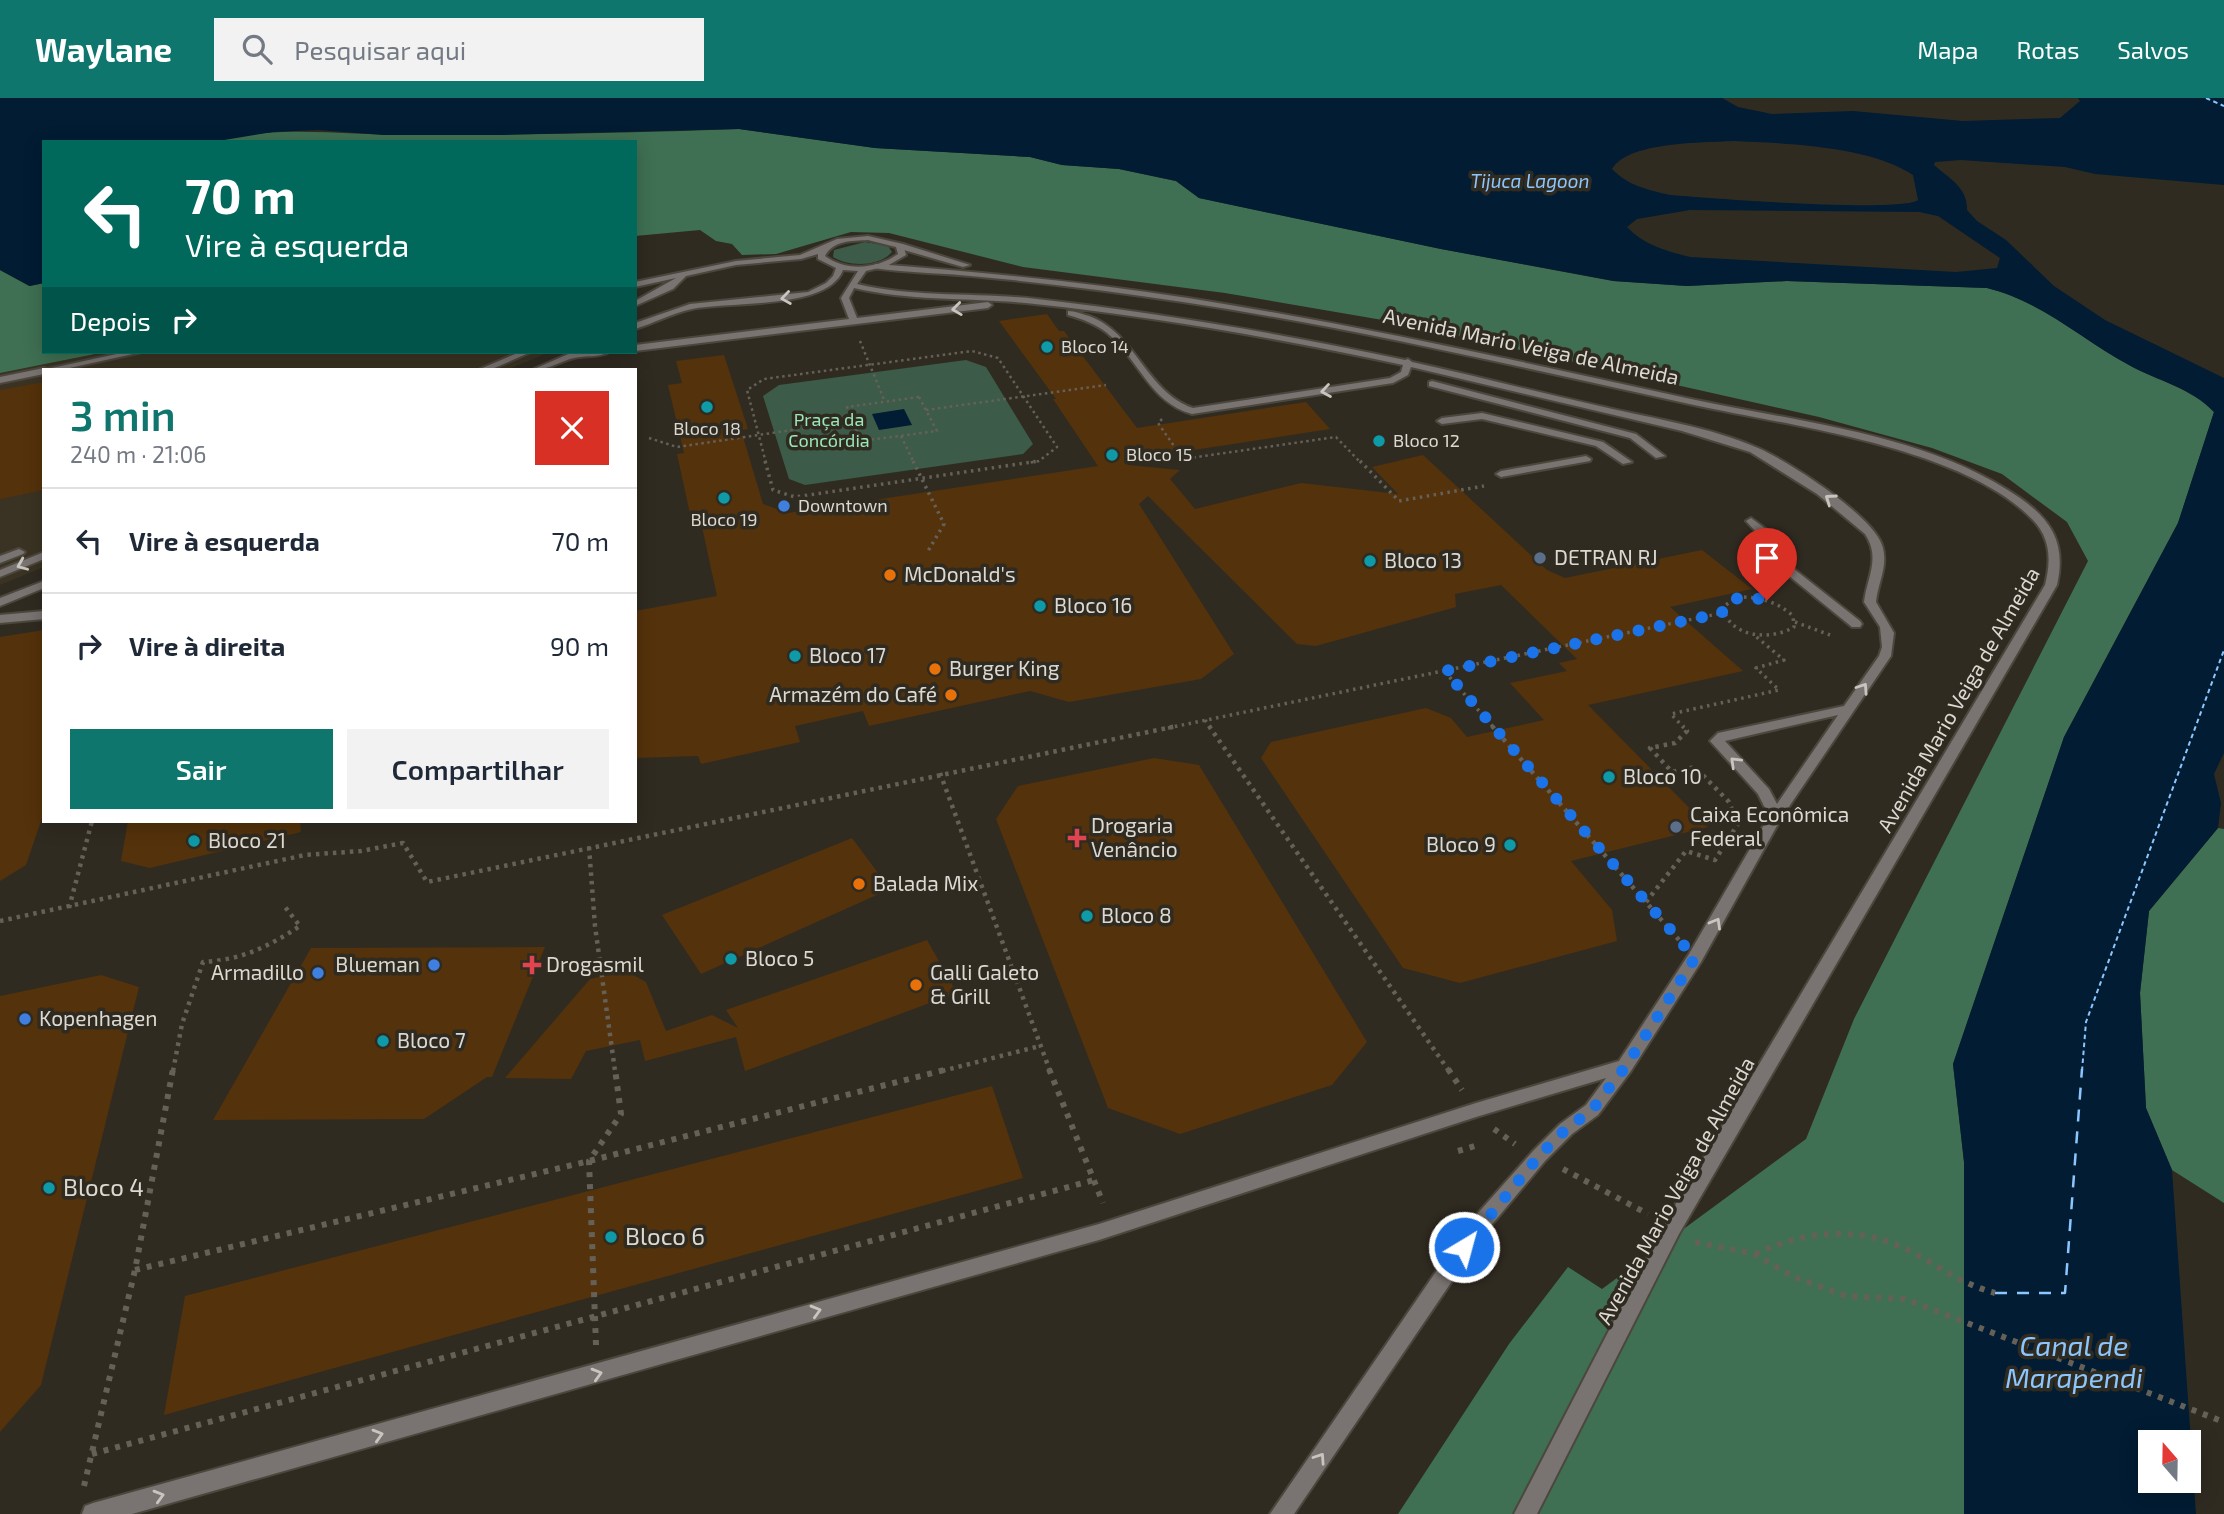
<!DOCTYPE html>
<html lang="pt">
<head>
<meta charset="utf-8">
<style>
  :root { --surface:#fff; --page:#f2f2f3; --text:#1f2937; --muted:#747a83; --line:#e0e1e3; --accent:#0f766e }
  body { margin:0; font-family:"Exo 2",sans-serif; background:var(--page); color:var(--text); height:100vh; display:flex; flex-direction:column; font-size:26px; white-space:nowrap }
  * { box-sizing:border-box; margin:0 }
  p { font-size:23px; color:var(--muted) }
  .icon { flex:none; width:38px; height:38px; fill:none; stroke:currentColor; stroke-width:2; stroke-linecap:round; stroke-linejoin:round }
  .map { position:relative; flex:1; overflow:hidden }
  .details { position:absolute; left:42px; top:270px; width:595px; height:455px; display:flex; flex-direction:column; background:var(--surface); border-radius:0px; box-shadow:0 4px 18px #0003 }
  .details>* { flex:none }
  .banner { position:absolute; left:42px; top:42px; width:595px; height:214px; border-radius:0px; box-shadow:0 4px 18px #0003; background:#00695c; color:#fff; overflow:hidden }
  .needle { width:46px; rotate:340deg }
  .fabs { position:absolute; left:2138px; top:1332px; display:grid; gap:14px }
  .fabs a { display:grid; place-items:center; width:63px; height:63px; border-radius:0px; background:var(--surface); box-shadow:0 4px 18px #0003; font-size:35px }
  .pin { position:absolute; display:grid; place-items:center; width:60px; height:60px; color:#fff; margin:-72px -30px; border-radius:50% 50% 50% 0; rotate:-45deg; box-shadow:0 0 7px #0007 }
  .pin .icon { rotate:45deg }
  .me { position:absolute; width:77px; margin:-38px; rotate:37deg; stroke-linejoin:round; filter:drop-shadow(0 0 5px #0008) }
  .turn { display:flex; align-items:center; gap:24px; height:147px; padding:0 28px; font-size:32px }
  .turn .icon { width:91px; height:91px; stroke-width:2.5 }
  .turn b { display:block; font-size:49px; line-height:60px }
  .then { display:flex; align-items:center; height:66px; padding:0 28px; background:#0003; gap:14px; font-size:26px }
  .round { display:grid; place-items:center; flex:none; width:74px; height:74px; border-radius:0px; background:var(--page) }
  .summary { display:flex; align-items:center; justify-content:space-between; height:119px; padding:0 28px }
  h1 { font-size:42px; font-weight:600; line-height:52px; color:var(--accent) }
  .cta { display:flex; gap:14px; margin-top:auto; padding:14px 28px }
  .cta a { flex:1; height:80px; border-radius:0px; background:var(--accent); color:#fff; font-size:28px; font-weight:600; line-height:80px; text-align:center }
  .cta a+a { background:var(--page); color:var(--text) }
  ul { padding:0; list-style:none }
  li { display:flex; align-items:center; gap:21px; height:105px; padding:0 28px; border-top:2px solid var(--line) }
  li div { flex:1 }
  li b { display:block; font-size:26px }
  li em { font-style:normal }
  header { display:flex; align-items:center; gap:42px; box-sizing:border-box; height:98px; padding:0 35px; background:var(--accent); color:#fff }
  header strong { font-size:33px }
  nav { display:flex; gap:38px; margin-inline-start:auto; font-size:24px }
  .search { width:490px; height:63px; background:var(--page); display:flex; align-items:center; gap:18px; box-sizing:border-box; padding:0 24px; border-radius:0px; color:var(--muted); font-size:26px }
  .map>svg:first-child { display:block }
  .built { fill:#3a3323 }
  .green { fill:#3c5b48 }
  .forest { fill:#3f7053 }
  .water { fill:#011c33; fill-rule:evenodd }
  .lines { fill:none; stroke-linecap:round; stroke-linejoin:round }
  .ferry-far1 { stroke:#8bc6fe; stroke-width:2; stroke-dasharray:4.5 3.5; stroke-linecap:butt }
  .ferry { stroke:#8bc6fe; stroke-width:2.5; stroke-dasharray:12 10; stroke-linecap:butt }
  .building { fill:#54320b }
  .service-casing { stroke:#4c473d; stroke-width:4 }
  .minor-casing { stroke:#4c473d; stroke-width:4 }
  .path-far3 { stroke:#656158; stroke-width:2.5; stroke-dasharray:2.5 3.5; stroke-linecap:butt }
  .path-far2 { stroke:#656158; stroke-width:3.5; stroke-dasharray:2.5 4.5; stroke-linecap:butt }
  .path-far1 { stroke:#656158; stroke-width:4.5; stroke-dasharray:3.5 5; stroke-linecap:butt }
  .path { stroke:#656158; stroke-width:6; stroke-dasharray:5 7; stroke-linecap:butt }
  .service { fill:#797371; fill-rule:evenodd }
  .minor { fill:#797371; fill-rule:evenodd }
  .oneway { stroke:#c8c5bf }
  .route { stroke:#1a73e8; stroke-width:12; stroke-dasharray:0 21.6 }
  .culture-dot { fill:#0f9aa8; stroke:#302b21; stroke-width:2.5 }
  .shop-dot { fill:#3f7fe0; stroke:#302b21; stroke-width:2.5 }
  .service-dot { fill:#5c6f8a; stroke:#302b21; stroke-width:2.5 }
  .food-dot { fill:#e8710a; stroke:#302b21; stroke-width:2.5 }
  .health-dot { fill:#e0444e; stroke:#302b21; stroke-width:2.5 }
  .labels { text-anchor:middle; stroke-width:7; stroke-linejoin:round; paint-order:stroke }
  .far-poi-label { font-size:18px; fill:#dcd9d3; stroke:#302b21; text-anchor:start }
  .far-park-label { font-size:18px; fill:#9ae7b8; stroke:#302b21 }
  .far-water-label { font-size:19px; font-style:italic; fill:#8bc6fe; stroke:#302b21 }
  .street-label { font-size:21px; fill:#dcd9d3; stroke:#302b21 }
  .poi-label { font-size:21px; fill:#dcd9d3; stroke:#302b21; text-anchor:start }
  .near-poi-label { font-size:24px; fill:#dcd9d3; stroke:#302b21; text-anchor:start }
  .near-water-label { font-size:28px; font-style:italic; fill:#8bc6fe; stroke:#302b21 }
</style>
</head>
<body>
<header>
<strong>Waylane</strong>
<div class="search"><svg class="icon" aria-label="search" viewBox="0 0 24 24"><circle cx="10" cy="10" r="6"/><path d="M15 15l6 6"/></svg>Pesquisar aqui</div>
<nav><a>Mapa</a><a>Rotas</a><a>Salvos</a></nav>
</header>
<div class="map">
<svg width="2224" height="1416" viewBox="0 0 2224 1416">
  <rect width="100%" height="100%" fill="#302b21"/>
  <!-- built -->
  <path class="built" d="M105 254H550L509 271H44V469L0 487V275Z"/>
  <!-- green -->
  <path class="green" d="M865 144 888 148 892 154C879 169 849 169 833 159L834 152Z
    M966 262 986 269 1033 346 1023 356 805 387 789 381 763 298 779 287Z"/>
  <!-- forest -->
  <path class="forest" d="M739 31 875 50 1030 59 1062 67 1119 71 1176 83 1199 100 1441 151 1613 183 1687 188 1787 183 1987 190C2041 203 2081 241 2129 267 2158 283 2191 290 2214 314L2178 425 2064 639 1953 966 1964 1064V1416H1398L1509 1246 1568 1169 1602 1191 1806 1041 1854 921 2088 463 2067 424 2002 376 1932 350 1819 319 1400 225 1225 195 1023 169 889 135 851 134 776 156 742 157 732 146 716 143 700 132 635 138V44H212C277 26 343 37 408 37 518 37 628 35 739 31Z
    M0 172 29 188 44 185V254H105L0 275Z
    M2218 730 2224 731V1105L2172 1072 2146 1010 2140 895 2149 813Z"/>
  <!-- water -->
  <path class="water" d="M0 0H1722L1738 9 1772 16 1853 13 1963 23 2060 20 2080 3 2078 0H2224V87L2095 76 2065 69 1961 62 1935 64 1934 67C1949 80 1968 90 1967 112L1977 123 2006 142 2054 188 2105 222 2224 280V655L2214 676 2221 705 2218 730 2149 813 2140 895 2146 1010 2172 1072 2196 1416H1964V1064L1953 966 2064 639 2178 425 2214 314C2192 290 2158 283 2129 267 2081 241 2041 203 1987 190L1787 183 1687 188 1614 183 1441 151 1199 100 1176 83 1119 71 1062 67 1030 59 875 50 739 31 501 37H384L318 32 273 34 212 44H44V185L30 188 0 172ZM1733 43C1784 45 1871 48 1913 77L1918 102C1899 115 1706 100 1670 97 1649 92 1628 88 1612 71 1629 43 1703 45 1733 43ZM1690 112 1919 114 1938 118 2000 160 1997 170 1956 174 1690 159C1666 153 1644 147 1627 129L1637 121ZM2189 1344V1382H2151V1344Z
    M904 311 912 327 879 332 872 316Z"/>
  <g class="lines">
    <!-- ferry-far1 -->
    <path class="ferry-far1" d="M2206 0 2224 8
      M2082 973 2086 924 2224 552"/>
    <!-- ferry -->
    <path class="ferry" d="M1995 1195H2065L2082 971"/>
  </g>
  <!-- building -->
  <path class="building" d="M1047 216 1059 233H1064L1137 330 1306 304 1330 331 1128 362V367L1180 372 1170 381 1195 411 1301 385 1398 396 1372 369 1423 357 1547 472 1565 480 1702 452 1752 491 1670 509 1743 573 1588 607 1708 729 1571 763 1612 812 1617 843 1460 885 1403 870 1261 660 1271 644 1426 610 1451 620 1467 639 1544 622 1510 585 1567 573 1559 565 1577 561 1501 487 1455 496 1456 509 1316 548 1297 546 1148 398 1139 406 1234 556 1201 581 1069 604 1030 593 869 628 863 613 795 628 800 644 701 666 698 658 635 660V513L717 498 701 424 692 425 677 356 684 355 668 287 682 285 676 263 724 257 748 331 741 332 763 406 788 415 1098 368 1053 301H1056L999 223Z
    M44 284V392L0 401V292Z
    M44 532V714L26 767 0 783V539Z
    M1154 660 1199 667 1367 944 1332 987 1180 1036 1108 1010 996 721 1018 688Z
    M128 723H300L301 734 150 770 121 763Z
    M852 740 890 791 701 876 662 817Z
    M927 842 957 895 745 973 736 939 645 963 640 942 586 953 571 981 505 980 590 881 626 873 646 884 666 933 712 917 738 930 726 912Z
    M545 849 492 979H487L424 1021 213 1022 311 850Z
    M101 877 139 889 41 1287 0 1334V898Z
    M992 988 1023 1080 164 1317 185 1198Z"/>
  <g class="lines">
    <defs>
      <path id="service" d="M868 138 903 146 906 157 887 168 866 173 857 186C916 200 977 194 1037 201 1161 215 1283 236 1405 262L1408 261 1412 264C1477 278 1540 295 1604 309 1655 321 1710 329 1758 350 1788 363 1872 417 1882 447 1889 467 1878 484 1876 504L1894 535 1891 558 1782 719 1701 864 1631 973 1598 1017 1572 1036 1545 1063 1484 1136 1294 1416H1270L1470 1124 1533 1053 1560 1026 1586 1007 1606 980 1476 1019 1099 1142 132 1416H82L85 1408 93 1405 1099 1126 1476 1005 1619 963 1689 856 1769 718 1758 696 1710 643 1718 635 1844 608 1879 558 1882 549 1880 529 1864 504C1867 479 1881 460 1865 436L1817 396 1750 354 1682 333 1411 269 1408 277 1393 285 1192 316C1149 304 1139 261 1107 235 1096 226 1082 221 1068 217V213C1075 213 1082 216 1089 218 1136 235 1146 294 1193 310L1390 280 1401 274 1403 267C1281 241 1158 219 1035 206 974 199 914 204 854 190L849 200 857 220 988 204 992 207 988 210 635 253V247L849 221 841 200 858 173 843 172C828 212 730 203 692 211 673 215 654 225 635 231V225L690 206 808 194 826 185 833 178 836 170 818 161V156L801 161 736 167 686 178 673 191 635 208V203L676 180 635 189V184L736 163 800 157 837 141ZM868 142 896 149 898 156C877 171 846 174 825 158 833 142 852 143 868 142ZM1838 617 1777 706 1769 691 1725 643Z
        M126 254H142L65 271H47Z
        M520 254H531L492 271H480Z
        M573 254H609C599 260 586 257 574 260 560 263 550 272 534 271Z
        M44 270 47 271H44V276L0 285V279Z
        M1432 283 1636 336 1665 358 1656 360 1630 340 1429 288V284Z
        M1482 315 1603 344 1632 364 1623 366 1596 348 1482 321 1442 326 1437 323 1442 320Z
        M1586 358 1591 361 1590 363 1501 379 1496 376 1501 373Z
        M1751 420 1766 431 1767 444 1780 460 1860 523 1862 526 1860 529H1852L1772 464 1755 444 1756 434 1746 423Z
        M19 451 25 454 23 456 0 465V458Z
        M44 454V461L0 479V472Z
        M44 483V490L0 508V500Z
        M44 513V521L0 525V517Z"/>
      <path id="minor" d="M897 146H903L970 167 963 169 897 150Z
        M876 166C980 174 1085 184 1188 200 1357 227 1524 264 1691 301 1798 324 1928 336 2020 400 2053 423 2066 447 2057 487L1679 1136 1537 1416H1514L1665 1124 2045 487C2051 463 2051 441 2033 422 1963 349 1791 328 1694 307 1524 270 1355 230 1183 204 1116 194 1048 185 981 179 945 175 909 175 873 170L872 168Z"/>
    </defs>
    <!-- service casing -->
    <use href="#service" class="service-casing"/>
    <!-- minor casing -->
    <use href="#minor" class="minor-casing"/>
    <!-- path-far3 -->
    <path class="path-far3" d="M860 243 885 304
      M919 299 937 333 861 343 847 309Z
      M926 312 1106 287
      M1162 321 1158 325 1183 361 1336 339 1361 365
      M901 338 914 365
      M649 340 677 349 853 323
      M766 365 747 292 764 281 972 253 998 260 1057 349 1039 363 1028 365"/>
    <!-- path-far2 -->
    <path class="path-far2" d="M765 363 773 392 795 399 1039 363
      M913 363 944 426 928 453
      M1360 363 1399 403 1484 388
      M1744 499C1763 500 1779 505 1793 518L1794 529C1771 543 1729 540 1723 509L1734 501Z
      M1795 524 1830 537
      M1445 574 1494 630
      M1205 622 1211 630
      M1168 630 1722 515
      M1684 630 1671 616 1779 592 1756 570 1784 562 1753 536"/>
    <!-- path-far1 -->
    <path class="path-far1" d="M1209 628 1449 973
      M1492 628 1679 842
      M940 675 1050 973
      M589 749 595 828 615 973
      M1646 804 1686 753 1715 762 1738 726 1729 704 1695 669 1672 674 1650 650 1675 645 1687 633 1683 628
      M69 810 92 723
      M0 823 305 757 361 753 403 745 427 784 1177 628
      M173 973 182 926 203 864C241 862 268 849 300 828L285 809
      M942 973 1040 948"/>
    <!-- path -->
    <path class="path" d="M1049 971 1103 1105
      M1448 971 1462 992
      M1494 1031 1515 1046
      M1458 1053 1475 1048
      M1563 1071 1648 1116
      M1695 1144 1754 1156 1794 1179 1846 1198 1905 1201 2224 1324
      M1755 1156C1806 1132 1861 1127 1912 1154 1944 1171 1959 1185 1995 1195
      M135 1172 589 1063 948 971
      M596 1247 589 1063 621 1016 615 971
      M92 1356 1094 1082
      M84 1388 135 1172 173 971"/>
    <!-- service -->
    <use href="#service" class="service"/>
    <!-- minor -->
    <use href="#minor" class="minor"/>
  </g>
  <!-- one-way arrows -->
  <defs><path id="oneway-chevron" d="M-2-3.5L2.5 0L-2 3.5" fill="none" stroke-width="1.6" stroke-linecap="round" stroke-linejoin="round" transform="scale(1.75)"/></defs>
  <g class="oneway">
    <use href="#oneway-chevron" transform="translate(786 200) rotate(172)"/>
    <use href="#oneway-chevron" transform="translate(957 211) rotate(173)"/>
    <use href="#oneway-chevron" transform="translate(1326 293) rotate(171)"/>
    <use href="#oneway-chevron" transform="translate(1830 401) rotate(-145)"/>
    <use href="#oneway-chevron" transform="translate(22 467) rotate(157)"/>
    <use href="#oneway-chevron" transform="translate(1863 590) rotate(-56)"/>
    <use href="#oneway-chevron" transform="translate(1735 664) rotate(-136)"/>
    <use href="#oneway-chevron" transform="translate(1716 825) rotate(-60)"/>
    <use href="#oneway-chevron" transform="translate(816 1213) rotate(-16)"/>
    <use href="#oneway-chevron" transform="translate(597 1276) rotate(-16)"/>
    <use href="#oneway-chevron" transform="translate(378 1337) rotate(-16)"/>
    <use href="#oneway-chevron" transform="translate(1320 1360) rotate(-56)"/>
    <use href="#oneway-chevron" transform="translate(159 1398) rotate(-16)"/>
  </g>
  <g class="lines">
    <!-- route -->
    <path class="route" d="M1464 1149 1539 1058 1566 1031 1592 1012 1626 968 1695 860 1445 573 1722 515 1723 509 1734 501 1744 499 1767 502"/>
  </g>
  <!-- markers -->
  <g class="culture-dot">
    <circle cx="1047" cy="249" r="7"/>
    <circle cx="707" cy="309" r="7"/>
    <circle cx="1379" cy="343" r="7"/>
    <circle cx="1112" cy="357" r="7"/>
    <circle cx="724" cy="400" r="7"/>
    <circle cx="1370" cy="463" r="7"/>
    <circle cx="1040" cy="508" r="7"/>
    <circle cx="795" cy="558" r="7"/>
    <circle cx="1609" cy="679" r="7"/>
    <circle cx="194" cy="743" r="7"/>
    <circle cx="1510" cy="747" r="7"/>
    <circle cx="1087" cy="818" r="7"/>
    <circle cx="731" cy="861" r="7"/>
    <circle cx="383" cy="943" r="7"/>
    <circle cx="49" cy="1090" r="7"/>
    <circle cx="611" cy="1139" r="7"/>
  </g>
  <g class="shop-dot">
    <circle cx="784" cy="408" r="7"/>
    <circle cx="434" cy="867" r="7"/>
    <circle cx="318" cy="875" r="7"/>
    <circle cx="25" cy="921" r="7"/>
  </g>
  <g class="service-dot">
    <circle cx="1540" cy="460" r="7"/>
    <circle cx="1676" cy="729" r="7"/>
  </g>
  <g class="food-dot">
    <circle cx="890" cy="477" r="7"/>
    <circle cx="935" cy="571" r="7"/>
    <circle cx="951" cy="597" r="7"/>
    <circle cx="859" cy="786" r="7"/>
    <circle cx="916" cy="887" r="7"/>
  </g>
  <g class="health-dot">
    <path d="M1073.5 729.5h7v7h7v7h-7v7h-7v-7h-7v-7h7z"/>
    <path d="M528.5 856.5h7v7h7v7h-7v7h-7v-7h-7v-7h7z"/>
  </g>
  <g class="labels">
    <!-- far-poi labels -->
    <g class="far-poi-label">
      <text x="1061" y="255">Bloco 14</text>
      <text x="707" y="337" text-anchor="middle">Bloco 18</text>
      <text x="1393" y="349">Bloco 12</text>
      <text x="1126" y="363">Bloco 15</text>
      <text x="798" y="414">Downtown</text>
      <text x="724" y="428" text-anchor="middle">Bloco 19</text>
    </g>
    <!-- far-park labels -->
    <g class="far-park-label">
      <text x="829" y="328">Praça da<tspan x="829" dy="21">Concórdia</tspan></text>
    </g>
    <!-- far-water labels -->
    <g class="far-water-label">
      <text x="1530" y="90">Tijuca Lagoon</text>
    </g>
    <!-- street labels -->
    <g class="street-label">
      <text transform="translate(1531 249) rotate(12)" y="7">Avenida Mario Veiga de Almeida</text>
      <text transform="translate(1959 602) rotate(-60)" y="7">Avenida Mario Veiga de Almeida</text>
      <text transform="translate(1676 1093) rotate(-61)" y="7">Avenida Mario Veiga de Almeida</text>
    </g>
    <!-- poi labels -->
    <g class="poi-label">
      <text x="1554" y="467">DETRAN RJ</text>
      <text x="1384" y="470">Bloco 13</text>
      <text x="904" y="484">McDonald's</text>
      <text x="1054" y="515">Bloco 16</text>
      <text x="809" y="565">Bloco 17</text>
      <text x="949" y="578">Burger King</text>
      <text x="937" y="604" text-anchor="end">Armazém do Café</text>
      <text x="1623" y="686">Bloco 10</text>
      <text x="1690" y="724">Caixa Econômica<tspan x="1690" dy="24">Federal</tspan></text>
      <text x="1091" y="735">Drogaria<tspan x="1091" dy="24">Venâncio</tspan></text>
      <text x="208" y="750">Bloco 21</text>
      <text x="1496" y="754" text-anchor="end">Bloco 9</text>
      <text x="873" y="793">Balada Mix</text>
      <text x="1101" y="825">Bloco 8</text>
      <text x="745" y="868">Bloco 5</text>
      <text x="420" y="874" text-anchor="end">Blueman</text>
      <text x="546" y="874">Drogasmil</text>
      <text x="304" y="882" text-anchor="end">Armadillo</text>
      <text x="930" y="882">Galli Galeto<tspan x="930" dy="24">&amp; Grill</tspan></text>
      <text x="39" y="928">Kopenhagen</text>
      <text x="397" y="950">Bloco 7</text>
    </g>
    <!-- near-poi labels -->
    <g class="near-poi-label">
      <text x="63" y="1098">Bloco 4</text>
      <text x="625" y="1147">Bloco 6</text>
    </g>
    <!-- near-water labels -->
    <g class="near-water-label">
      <text x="2074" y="1258">Canal de<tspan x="2074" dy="32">Marapendi</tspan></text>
    </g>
  </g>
</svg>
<div class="fabs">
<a><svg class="needle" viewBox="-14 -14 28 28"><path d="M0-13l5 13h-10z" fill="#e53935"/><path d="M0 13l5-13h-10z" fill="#747a83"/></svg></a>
</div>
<div class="pin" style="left:1767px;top:502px;background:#d93025"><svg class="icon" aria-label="arrive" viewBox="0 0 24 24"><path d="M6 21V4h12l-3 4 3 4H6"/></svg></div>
<svg class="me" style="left:1464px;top:1149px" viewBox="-20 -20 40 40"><circle r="17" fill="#1a73e8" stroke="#fff" stroke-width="3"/><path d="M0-11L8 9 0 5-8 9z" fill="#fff"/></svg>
<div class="banner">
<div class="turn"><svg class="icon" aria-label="left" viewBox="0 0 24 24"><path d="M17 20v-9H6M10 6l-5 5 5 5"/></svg><div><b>70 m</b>Vire à esquerda</div></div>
<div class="then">Depois<svg class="icon" aria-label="right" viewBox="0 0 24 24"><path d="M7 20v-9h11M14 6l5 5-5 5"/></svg></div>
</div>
<section class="details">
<div class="summary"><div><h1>3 min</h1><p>240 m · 21:06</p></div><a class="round" style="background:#d93025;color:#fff"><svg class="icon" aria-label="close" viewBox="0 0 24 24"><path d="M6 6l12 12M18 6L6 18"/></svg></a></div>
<ul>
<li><svg class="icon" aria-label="left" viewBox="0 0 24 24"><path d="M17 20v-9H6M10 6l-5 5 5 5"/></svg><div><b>Vire à esquerda</b></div><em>70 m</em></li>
<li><svg class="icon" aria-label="right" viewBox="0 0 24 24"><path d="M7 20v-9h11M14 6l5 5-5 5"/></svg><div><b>Vire à direita</b></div><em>90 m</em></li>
</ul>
<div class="cta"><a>Sair</a><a>Compartilhar</a></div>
</section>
</div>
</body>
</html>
